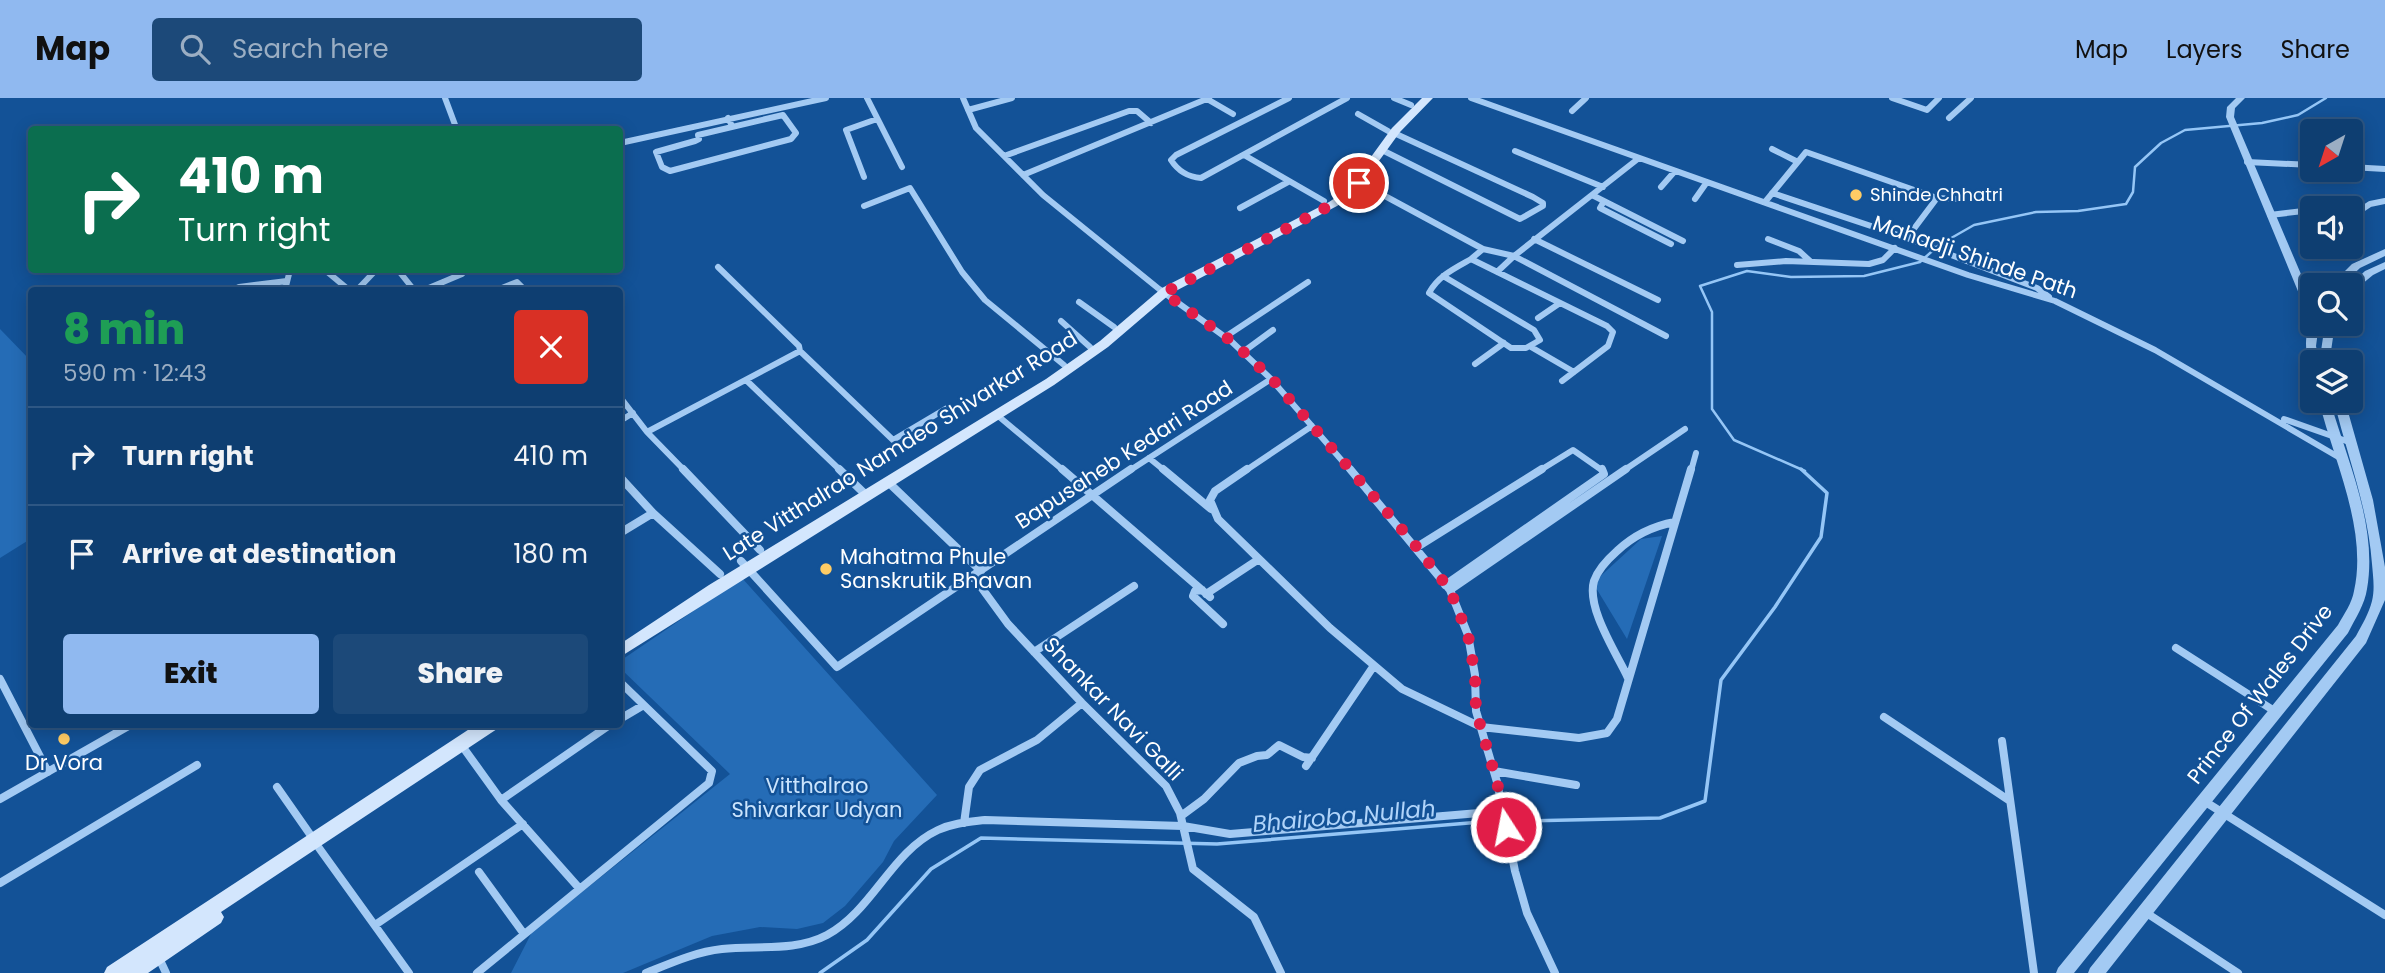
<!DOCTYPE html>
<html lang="en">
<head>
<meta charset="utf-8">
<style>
  :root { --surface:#0e3e71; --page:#1c4979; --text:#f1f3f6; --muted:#9baec3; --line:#2e5784; --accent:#90b9f0 }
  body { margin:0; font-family:Poppins,sans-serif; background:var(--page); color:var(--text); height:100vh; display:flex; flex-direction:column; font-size:26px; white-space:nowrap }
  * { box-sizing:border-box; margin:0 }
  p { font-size:23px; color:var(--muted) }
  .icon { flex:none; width:38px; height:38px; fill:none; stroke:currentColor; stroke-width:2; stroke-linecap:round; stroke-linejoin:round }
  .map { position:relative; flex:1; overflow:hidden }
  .sheet { position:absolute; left:28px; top:189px; width:595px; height:441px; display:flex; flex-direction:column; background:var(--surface); border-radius:7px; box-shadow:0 4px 18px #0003,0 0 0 2px var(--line) }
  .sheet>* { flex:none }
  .hud { position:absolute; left:28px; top:28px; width:595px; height:147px; border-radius:7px; box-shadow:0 4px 18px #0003,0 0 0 2px var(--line); background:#0b6e4f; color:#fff; overflow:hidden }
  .needle { width:46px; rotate:219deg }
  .fabs { position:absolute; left:2300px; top:21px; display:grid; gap:14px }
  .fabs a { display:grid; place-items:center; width:63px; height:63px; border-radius:7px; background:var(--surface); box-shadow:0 4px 18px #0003,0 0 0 2px var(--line); font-size:35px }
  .pin { position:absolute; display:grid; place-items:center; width:60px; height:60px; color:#fff; margin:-30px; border:4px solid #fff; border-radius:50%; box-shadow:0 2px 7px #0007 }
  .me { position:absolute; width:77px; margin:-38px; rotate:349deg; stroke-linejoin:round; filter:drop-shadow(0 0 5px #0008) }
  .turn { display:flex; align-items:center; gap:24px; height:147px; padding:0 35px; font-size:32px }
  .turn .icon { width:91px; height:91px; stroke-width:2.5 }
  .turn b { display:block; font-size:49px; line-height:60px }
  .round { display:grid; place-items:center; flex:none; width:74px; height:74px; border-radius:7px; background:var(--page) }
  .headline { display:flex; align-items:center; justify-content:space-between; height:119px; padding:0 35px }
  h1 { font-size:42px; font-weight:800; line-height:52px; color:#1e9e55 }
  .primary-button { display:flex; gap:14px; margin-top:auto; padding:14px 35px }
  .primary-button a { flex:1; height:80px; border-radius:7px; background:var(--accent); color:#111; font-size:28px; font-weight:800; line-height:80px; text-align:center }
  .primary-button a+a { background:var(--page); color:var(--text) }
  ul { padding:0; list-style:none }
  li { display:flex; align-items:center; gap:21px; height:98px; padding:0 35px; border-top:2px solid var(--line) }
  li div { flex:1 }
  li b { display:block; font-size:26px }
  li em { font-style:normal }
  header { display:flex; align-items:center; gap:42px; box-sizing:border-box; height:98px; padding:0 35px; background:var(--accent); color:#111 }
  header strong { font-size:33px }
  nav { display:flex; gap:38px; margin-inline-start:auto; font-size:24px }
  .search { width:490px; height:63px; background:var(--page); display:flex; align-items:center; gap:18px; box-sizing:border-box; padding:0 24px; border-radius:7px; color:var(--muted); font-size:26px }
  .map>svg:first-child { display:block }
  .green { fill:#256cb6 }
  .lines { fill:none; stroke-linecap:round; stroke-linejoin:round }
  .stream-far1 { stroke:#95c6f6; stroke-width:2.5 }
  .stream { stroke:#95c6f6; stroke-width:3.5 }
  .minor-far1 { stroke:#a3caf3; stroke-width:6 }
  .minor { stroke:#a3caf3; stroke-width:8 }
  .tertiary { fill:#a3caf3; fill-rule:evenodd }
  .secondary { fill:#d3e6fd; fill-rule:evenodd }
  .route { stroke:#e11d48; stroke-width:12; stroke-dasharray:0 21.6 }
  .poi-dot { fill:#ffcc65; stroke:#135297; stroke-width:2.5 }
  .labels { text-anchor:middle; stroke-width:5; stroke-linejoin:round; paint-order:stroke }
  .far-poi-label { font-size:18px; fill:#fff; stroke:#135297; text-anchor:start }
  .street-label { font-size:21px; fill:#fff; stroke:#135297 }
  .poi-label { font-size:21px; fill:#fff; stroke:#135297; text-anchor:start }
  .park-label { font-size:21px; fill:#cbe4fd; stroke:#135297 }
  .water-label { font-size:23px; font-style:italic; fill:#b0d4fa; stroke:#135297 }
</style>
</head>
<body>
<header>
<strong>Map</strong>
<div class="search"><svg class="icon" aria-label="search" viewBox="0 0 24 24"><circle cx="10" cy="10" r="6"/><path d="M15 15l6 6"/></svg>Search here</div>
<nav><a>Map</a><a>Layers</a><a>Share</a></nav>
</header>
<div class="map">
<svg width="2385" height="875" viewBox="0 0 2385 875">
  <rect width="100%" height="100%" fill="#135297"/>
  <!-- green -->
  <path class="green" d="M0 231 31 263 32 440 0 460Z
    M1662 438 1627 541 1593 485 1641 441Z
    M742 480 937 697 894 743 883 764 845 808 823 825 797 831 760 829 712 838 623 875H511L532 834 730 676 620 570V563Z"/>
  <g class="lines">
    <!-- stream-far1 -->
    <path class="stream-far1" d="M1805 373 1734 342 1712 311V214L1700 188 1747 173 1791 179 1864 178 1920 164 1939 147 1974 127 2036 114 2078 113 2126 106 2133 94 2135 69 2161 45 2185 32 2262 25 2298 17 2326 0"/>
    <!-- stream -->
    <path class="stream" d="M820 875 867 842 931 771 981 740 1217 746 1481 724 1660 720 1705 703 1721 582 1775 509 1821 439 1827 395 1801 371"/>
    <!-- minor-far1 -->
    <path class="minor-far1" d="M445 0 457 32
      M867 0 902 69
      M963 0 976 30 1043 97 1159 191 1232 244 1271 281 1351 373
      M1289 0 1176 57 1171 62C1178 73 1188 79 1201 80L1347 0
      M1394 0 1411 7
      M1471 0 1968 177 2055 203 2155 252 2340 360
      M1892 0 1927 12 1939 0
      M1207 1 1233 16
      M968 12 1012 0
      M1572 13 1586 0
      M1358 16 1388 33
      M783 17 796 35 791 41 670 73 662 69 656 54 695 43 699 41 698 37Z
      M728 20 732 28
      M1949 20 1971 0
      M620 45 826 0
      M1772 51 1798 64
      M1382 52 1520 121 1543 108V105L1533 99 1394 35
      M1515 53 1603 89
      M1244 57 1324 103
      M1004 58 1129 13H1137L1151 25
      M2247 64 2312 67
      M2350 69 2385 71
      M1023 77 1209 0
      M864 79 846 32 877 21
      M1359 84 1483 151 1514 158 1639 60
      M1661 89 1675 73
      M1772 95 1907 140 2037 190 2049 199
      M1592 97 1683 143
      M1937 100 1957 101
      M1695 101 1707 84
      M1604 103 1600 110 1671 146
      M1765 104 1806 54 1937 100 1907 140
      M864 108 910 90 962 174 985 202 1064 267
      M1240 110 1288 84
      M2350 115 2355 116 2370 106 2385 103
      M2270 117 2312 112
      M1534 141 1658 202
      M1768 141 1799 153 1810 163
      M1483 151 1471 161 1607 228 1613 234 1608 248 1562 283
      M1737 167 1786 163 1869 166 1883 162 1895 150
      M325 172 349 192
      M398 172 414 192
      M1497 174 1514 158 1666 238
      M1443 178 1534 232 1540 242 1526 250H1511L1429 195C1438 178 1455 170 1471 161
      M239 189 287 183
      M285 192 290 172
      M357 192 376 172
      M424 192 462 176 459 172
      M497 192 517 184 525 192
      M1079 204 1114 229
      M1538 220 1560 205
      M1061 223 1090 249
      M1225 239 1308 184
      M1531 249 1574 274
      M800 253 893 342 947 310
      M1243 254 1273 232
      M1475 266 1504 245
      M746 282 841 373
      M620 299 647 334 800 253 799 248 718 169
      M997 317 1064 373
      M2284 321 2352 345
      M620 323 633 315
      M647 334 685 373
      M1149 360 1165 373
      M1129 373 1271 281
      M1245 373 1312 328
      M1539 373 1573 352 1603 373
      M1623 373 1685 331
      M1691 373 1696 355"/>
    <!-- minor -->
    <path class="minor" d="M683 371 760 452
      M839 371 866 397
      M1062 371 1210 499
      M1163 371 1211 411
      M1247 371 1215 393 1210 402 1218 421 1330 530 1402 591 1481 629 1579 640 1607 635 1617 621 1691 371
      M1350 371 1450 492 1468 537 1475 577 1476 613 1497 684 1515 773 1527 815 1555 875
      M620 379 653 415 720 476
      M888 384 981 473
      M620 435 653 415
      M1417 449 1542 371
      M741 463 837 569 1131 371
      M973 478 1008 526 1082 605 1166 688 1180 715 1193 771 1254 819 1281 875
      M1445 487 1604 376 1602 371
      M1202 492 1195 493 1193 498 1223 526
      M1450 492 1626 371
      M1206 496 1259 461
      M2176 550 2276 614
      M1034 554 1134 488
      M1628 580C1617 556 1586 510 1594 483 1598 471 1608 461 1617 453 1634 437 1653 428 1675 424
      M0 581 48 674
      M1884 619 2010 703
      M620 621 642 608
      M2002 643 2034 875
      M465 652 501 702 579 790
      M1306 668 1373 569
      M1494 673 1576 687
      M277 689 314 742
      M0 701 132 626
      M501 702 611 626
      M2204 703 2385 817
      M1181 718 1204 701 1239 665 1257 658 1267 657 1279 647 1303 659 1312 660
      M964 725 969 689 980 672 1037 642 1082 605
      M319 750 409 875
      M479 774 524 836
      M0 785 197 667
      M2145 814 2238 875
      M375 827 523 726
      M159 860 166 875
      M477 875 709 685 712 673 620 584
      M646 875C671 865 695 854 722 851 756 847 795 854 827 837 873 812 891 754 938 732 953 725 969 724 985 722L1183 728 1230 736 1479 715"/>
    <!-- tertiary -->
    <path class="tertiary" d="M2236 0H2245L2235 10 2234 19 2312 202V218L2307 215 2226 19 2227 9Z
      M2385 151V158L2360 170 2342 187H2331L2352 166Z
      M2385 164V171L2373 177 2350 196V187L2365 173Z
      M2312 223V226H2319L2316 248 2319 264H2312V267C2304 257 2304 234 2312 223Z
      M2325 226H2335L2331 253 2334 264H2324L2321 253Z
      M2319 303H2330C2347 362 2378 428 2367 491 2365 506 2355 521 2348 535L2074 875H2056L2058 870 2338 527C2344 516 2352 505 2354 493 2368 431 2333 361 2319 303Z
      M2334 303H2345L2373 402 2385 469V502L2366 545 2106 875H2088L2090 870 2356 538C2362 527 2369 515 2372 503 2375 491 2373 478 2372 466 2368 410 2347 357 2334 303Z"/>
    <!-- secondary -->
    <path class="secondary" d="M1422 0H1433L1400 34 1355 96 1337 108 1170 196 1108 249 1054 287 620 559V546L709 487 1046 281 1100 243 1162 190 1329 104 1347 92 1392 30Z
      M477 626H499L497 631 221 814 224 819 221 825 148 875H104L107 869Z"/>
  </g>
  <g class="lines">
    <!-- route -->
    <path class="route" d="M1359 85 1333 106 1164 195 1233 244 1272 281 1411 442 1450 492 1468 537 1475 577 1476 613 1497 684 1506 729"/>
  </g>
  <!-- markers -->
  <g class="poi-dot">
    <circle cx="1856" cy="97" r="7"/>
    <circle cx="826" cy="471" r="7"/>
    <circle cx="64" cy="641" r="7"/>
  </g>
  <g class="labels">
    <!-- far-poi labels -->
    <g class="far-poi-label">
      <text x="1870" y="103">Shinde Chhatri</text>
    </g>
    <!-- street labels -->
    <g class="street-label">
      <text transform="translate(1975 159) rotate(19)" y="7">Mahadji Shinde Path</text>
      <text transform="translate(900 348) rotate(-32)" y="7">Late Vitthalrao Namdeo Shivarkar Road</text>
      <text transform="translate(1124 357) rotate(-33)" y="7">Bapusaheb Kedari Road</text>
      <text transform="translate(2260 596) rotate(-52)" y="7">Prince Of Wales Drive</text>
      <text transform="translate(1113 611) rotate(46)" y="7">Shankar Navi Galli</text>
    </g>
    <!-- poi labels -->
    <g class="poi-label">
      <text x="840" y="466">Mahatma Phule<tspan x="840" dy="24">Sanskrutik Bhavan</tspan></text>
      <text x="64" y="672" text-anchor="middle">Dr Vora</text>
    </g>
    <!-- park labels -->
    <g class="park-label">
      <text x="817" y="695">Vitthalrao<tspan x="817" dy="24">Shivarkar Udyan</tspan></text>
    </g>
    <!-- water labels -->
    <g class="water-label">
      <text transform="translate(1344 718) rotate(-5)" y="8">Bhairoba Nullah</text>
    </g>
  </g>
</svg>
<div class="fabs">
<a><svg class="needle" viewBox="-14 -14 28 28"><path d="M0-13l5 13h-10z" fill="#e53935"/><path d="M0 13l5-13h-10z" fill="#9baec3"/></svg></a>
<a><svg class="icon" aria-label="sound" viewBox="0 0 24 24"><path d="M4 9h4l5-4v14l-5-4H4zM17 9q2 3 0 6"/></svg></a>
<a><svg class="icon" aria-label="search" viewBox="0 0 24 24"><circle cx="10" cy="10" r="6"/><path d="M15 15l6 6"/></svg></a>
<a><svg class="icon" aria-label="layers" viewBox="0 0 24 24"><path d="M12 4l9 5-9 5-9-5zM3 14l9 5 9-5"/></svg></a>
</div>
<div class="pin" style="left:1359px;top:85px;background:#d93025"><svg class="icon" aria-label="arrive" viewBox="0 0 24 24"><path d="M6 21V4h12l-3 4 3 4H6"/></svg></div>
<svg class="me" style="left:1506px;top:729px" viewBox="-20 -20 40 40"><circle r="17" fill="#e11d48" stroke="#fff" stroke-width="3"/><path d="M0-11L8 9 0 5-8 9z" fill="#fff"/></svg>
<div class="hud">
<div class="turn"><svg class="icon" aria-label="right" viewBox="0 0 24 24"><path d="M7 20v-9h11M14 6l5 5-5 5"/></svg><div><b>410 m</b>Turn right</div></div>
</div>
<section class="sheet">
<div class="headline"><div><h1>8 min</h1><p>590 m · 12:43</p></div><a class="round" style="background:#d93025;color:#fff"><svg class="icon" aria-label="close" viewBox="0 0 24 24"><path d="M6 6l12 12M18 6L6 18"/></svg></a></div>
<ul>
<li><svg class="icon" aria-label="right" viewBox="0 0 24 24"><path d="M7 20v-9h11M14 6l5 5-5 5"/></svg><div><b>Turn right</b></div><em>410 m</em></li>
<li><svg class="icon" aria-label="arrive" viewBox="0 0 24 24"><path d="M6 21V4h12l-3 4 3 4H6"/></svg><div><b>Arrive at destination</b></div><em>180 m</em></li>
</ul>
<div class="primary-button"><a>Exit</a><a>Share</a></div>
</section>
</div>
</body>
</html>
